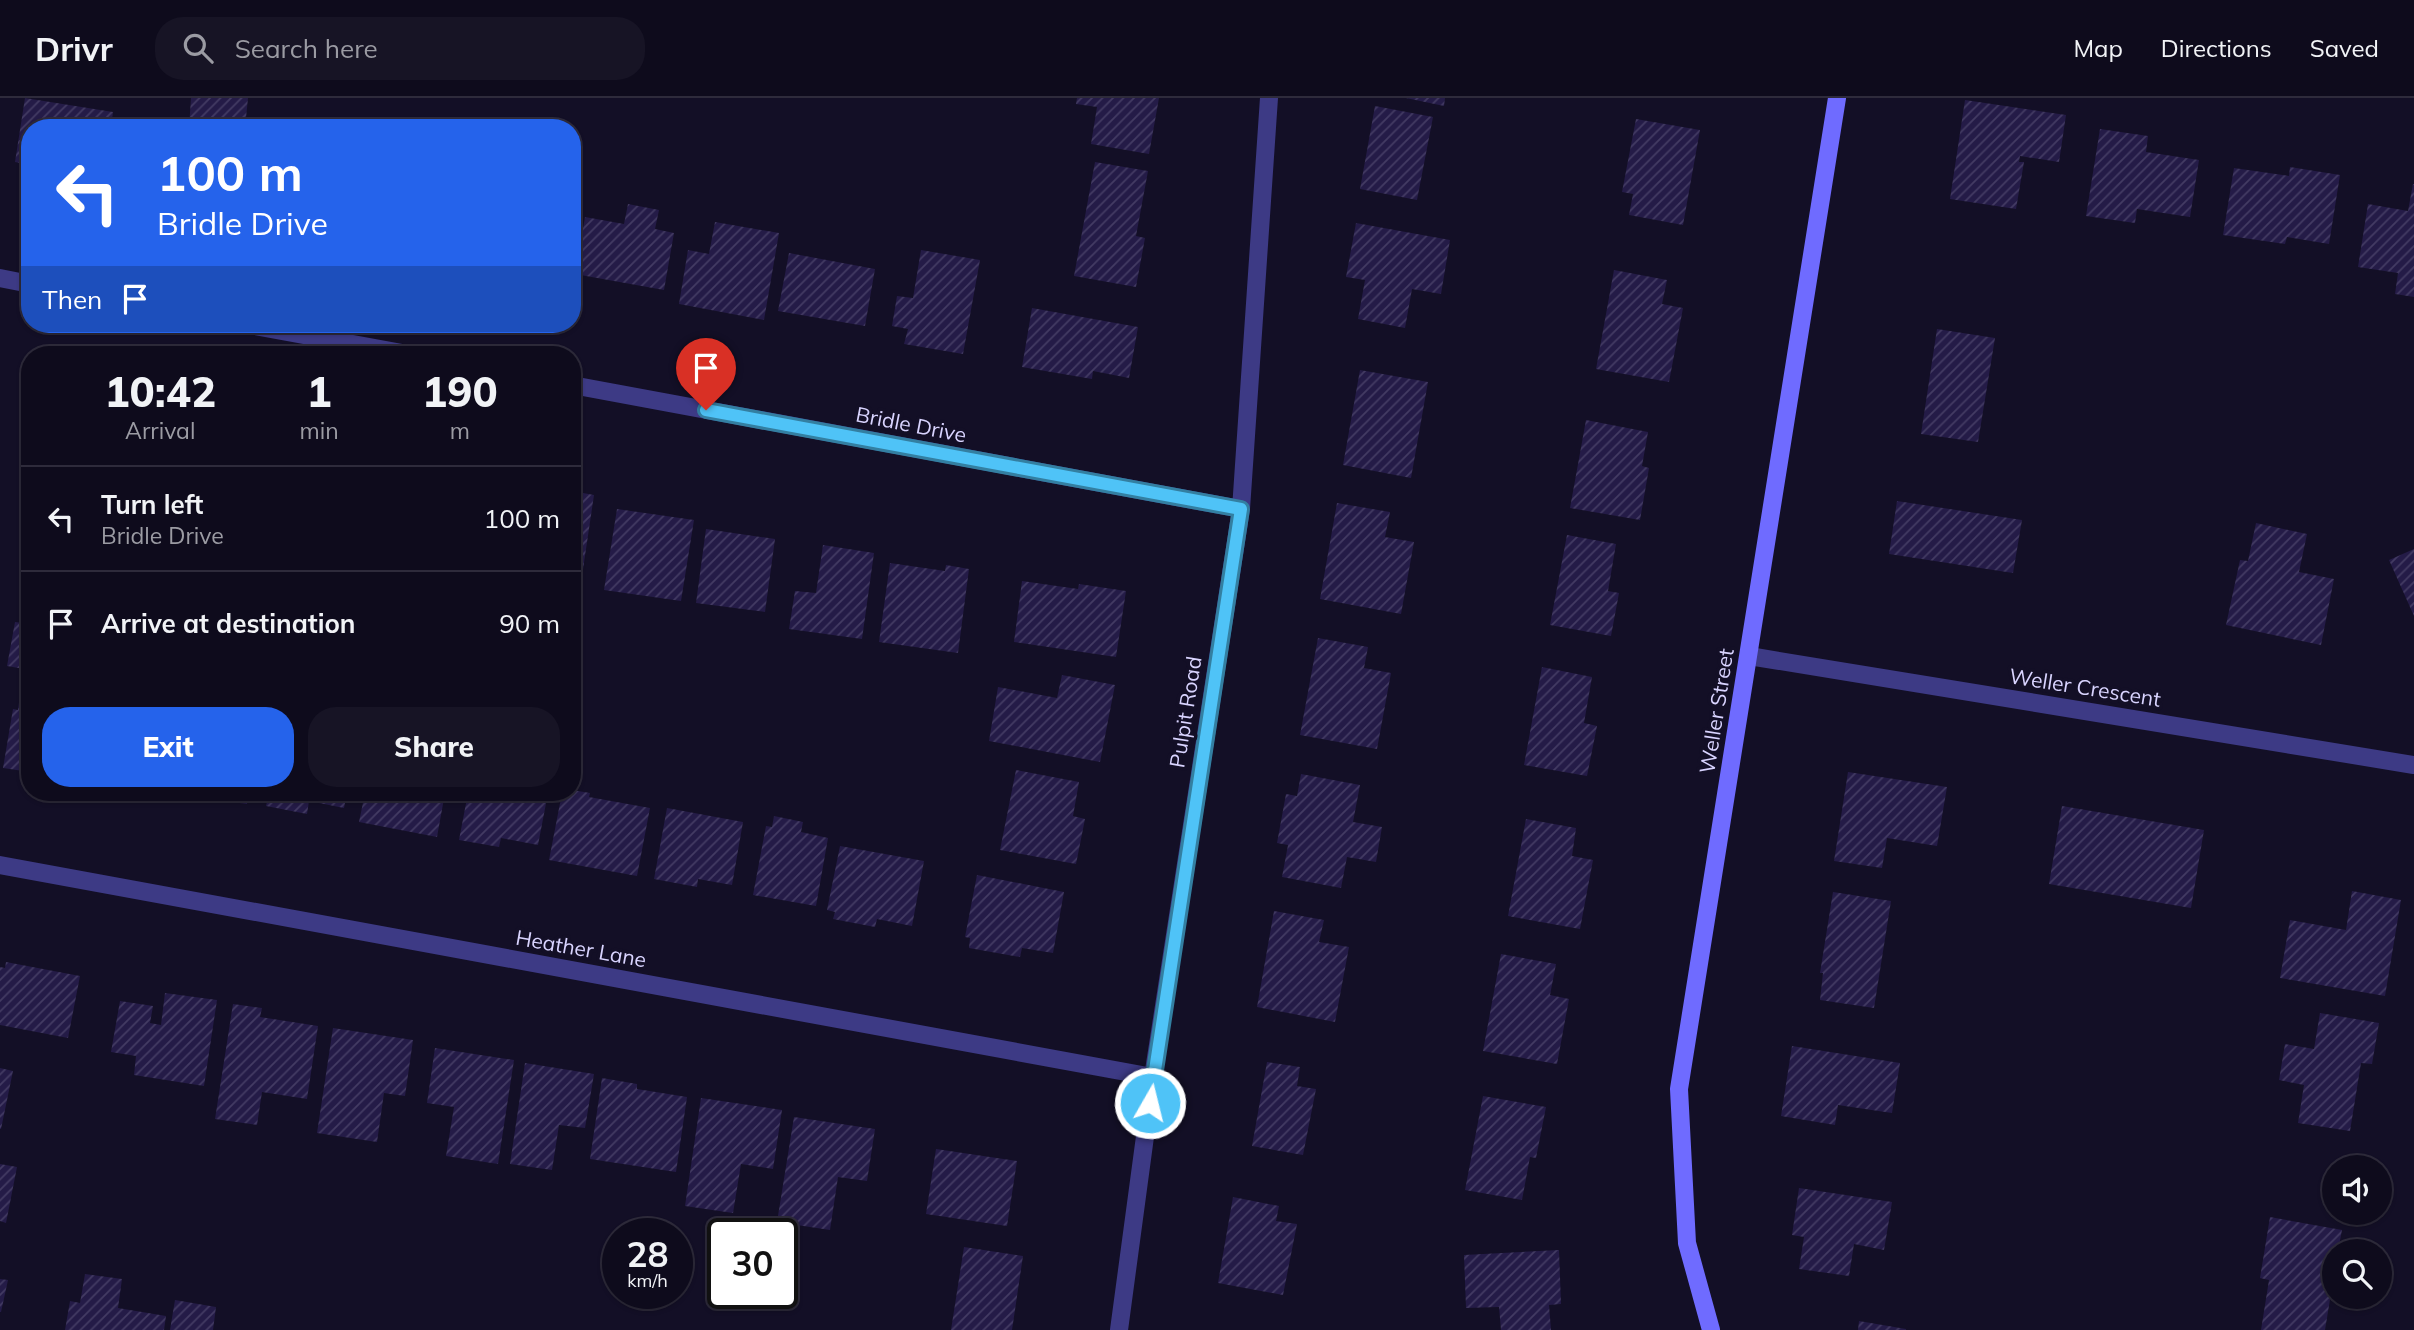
<!DOCTYPE html>
<html lang="en">
<head>
<meta charset="utf-8">
<style>
  :root { --surface:#0e0b1c; --page:#171425; --text:#f1f3f6; --muted:#9b9ba3; --line:#2e2b3b; --accent:#2563eb }
  body { margin:0; font-family:Mulish,sans-serif; background:var(--page); color:var(--text); height:100vh; display:flex; flex-direction:column; font-size:26px; white-space:nowrap }
  * { box-sizing:border-box; margin:0 }
  p { font-size:23px; color:var(--muted) }
  .icon { flex:none; width:38px; height:38px; fill:none; stroke:currentColor; stroke-width:2; stroke-linecap:round; stroke-linejoin:round }
  .map { position:relative; flex:1; overflow:hidden }
  .drawer { position:absolute; left:21px; top:248px; width:560px; height:455px; display:flex; flex-direction:column; background:var(--surface); border-radius:28px; box-shadow:0 2px 5px #0004,0 0 0 2px var(--line) }
  .drawer>* { flex:none }
  .banner { position:absolute; left:21px; top:21px; width:560px; height:214px; border-radius:28px; box-shadow:0 2px 5px #0004,0 0 0 2px var(--line); background:#2563eb; color:#fff; overflow:hidden }
  .tools { position:absolute; left:2322px; top:1057px; display:grid; gap:14px }
  .tools a { display:grid; place-items:center; width:70px; height:70px; border-radius:50%; background:var(--surface); box-shadow:0 2px 5px #0004,0 0 0 2px var(--line); font-size:35px }
  .speed { position:absolute; left:602px; top:1120px; display:flex; gap:14px; font-size:35px; font-weight:700; text-align:center }
  .speed>* { display:grid; place-content:center; width:91px; height:91px; border-radius:50%; background:var(--surface); box-shadow:0 2px 5px #0004,0 0 0 2px var(--line); line-height:1 }
  .speed small { font-size:18px; font-weight:400 }
  .speed .limit { border:4px solid #111; border-radius:10px; background:#fff; color:#111 }
  .pin { position:absolute; display:grid; place-items:center; width:60px; height:60px; color:#fff; margin:-72px -30px; border-radius:50% 50% 50% 0; rotate:-45deg; box-shadow:0 0 7px #0007 }
  .pin .icon { rotate:45deg }
  .me { position:absolute; width:77px; margin:-38px; rotate:8deg; stroke-linejoin:round; filter:drop-shadow(0 0 5px #0008) }
  .turn { display:flex; align-items:center; gap:24px; height:147px; padding:0 21px; font-size:32px }
  .turn .icon { width:91px; height:91px; stroke-width:2.5 }
  .turn b { display:block; font-size:49px; line-height:60px }
  .then { display:flex; align-items:center; height:66px; padding:0 21px; background:#0003; gap:14px; font-size:26px }
  .eta { display:flex; justify-content:space-evenly; align-items:center; height:119px; text-align:center }
  .eta b { font-size:42px; font-weight:800; line-height:49px }
  .button { display:flex; gap:14px; margin-top:auto; padding:14px 21px }
  .button a { flex:1; height:80px; border-radius:28px; background:var(--accent); color:#fff; font-size:28px; font-weight:800; line-height:80px; text-align:center }
  .button a+a { background:var(--page); color:var(--text) }
  ul { padding:0; list-style:none }
  li { display:flex; align-items:center; gap:21px; height:105px; padding:0 21px; border-top:2px solid var(--line) }
  li div { flex:1 }
  li b { display:block; font-size:26px }
  li em { font-style:normal }
  header { display:flex; align-items:center; gap:42px; box-sizing:border-box; height:98px; padding:0 35px; background:var(--surface); border-bottom:2px solid var(--line) }
  header strong { font-size:33px }
  nav { display:flex; gap:38px; margin-inline-start:auto; font-size:24px }
  .search { width:490px; height:63px; background:var(--page); display:flex; align-items:center; gap:18px; box-sizing:border-box; padding:0 24px; border-radius:28px; color:var(--muted); font-size:26px }
  .map>svg:first-child { display:block }
  .building { fill:url(#building-hatch) }
  .lines { fill:none; stroke-linecap:round; stroke-linejoin:round }
  .street { stroke:#3d3a85; stroke-width:18 }
  .secondary { stroke:#6f6bff; stroke-width:18 }
  .route-casing { stroke:#337fa1; stroke-width:18 }
  .route { stroke:#4fc3f7; stroke-width:12 }
  .labels { text-anchor:middle; stroke-width:7; stroke-linejoin:round; paint-order:stroke }
  .street-label { font-size:21px; fill:#d9d4ff; stroke:#130f26 }
</style>
</head>
<body>
<header>
<strong>Drivr</strong>
<div class="search"><svg class="icon" aria-label="search" viewBox="0 0 24 24"><circle cx="10" cy="10" r="6"/><path d="M15 15l6 6"/></svg>Search here</div>
<nav><a>Map</a><a>Directions</a><a>Saved</a></nav>
</header>
<div class="map">
<svg width="2414" height="1232" viewBox="0 0 2414 1232">
  <defs>
    <pattern id="building-hatch" width="6" height="6" patternUnits="userSpaceOnUse" patternTransform="scale(1.75)"><rect width="6" height="6" fill="#241b47"/><path d="M-1 1l2-2M0 6l6-6M5 7l2-2" fill="none" stroke="#433b63"/></pattern>
  </defs>
  <rect width="100%" height="100%" fill="#130f26"/>
  <!-- building -->
  <path class="building" d="M25 0 113 14 111 30H30V67L15 64Z
    M191 0H248L245 30H189Z
    M1077 0H1159L1149 56 1091 46 1097 9 1076 6Z
    M1406 0H1445L1444 8Z
    M1965 2 2066 17 2059 64 2020 58 2019 64H2024L2016 111 1950 101Z
    M1375 8 1433 19 1417 102 1360 91Z
    M1636 21 1700 32 1683 127 1629 117 1633 96 1622 94Z
    M2100 31 2148 38 2146 54 2199 62 2190 119 2137 111 2135 125 2086 118Z
    M1095 64 1148 73 1136 138 1145 140 1136 189 1074 178Z
    M2290 69 2340 77 2329 146 2287 139 2285 146 2223 137 2234 70 2289 78Z
    M2413 86H2414V199L2395 196 2398 175 2358 169 2368 106 2408 113Z
    M572 92 582 94 574 143H572Z
    M628 106 659 112 655 131 674 135 664 192 575 176 585 119 624 126Z
    M715 124 779 135 764 222 679 206 688 152 709 156Z
    M1356 125 1450 142 1441 196 1412 191 1405 230 1358 221 1365 182 1346 179Z
    M921 152 980 162 963 256 904 246 908 231 892 228 897 198 913 200Z
    M789 155 875 171 865 228 778 213Z
    M1614 172 1667 182 1662 206 1683 210 1669 284 1596 271Z
    M1032 210 1138 229 1129 280 1093 273 1092 281 1022 269Z
    M1937 231 1995 240 1978 344 1921 336Z
    M1360 272 1428 284 1411 380 1343 367Z
    M28 287H30V334L21 333Z
    M1586 322 1648 334 1642 368 1649 370 1640 422 1570 410Z
    M572 393 594 397 582 478 572 477Z
    M1897 403 2022 422 2013 475 1889 456Z
    M1337 405 1390 414 1385 439 1414 444 1401 516 1320 501Z
    M617 411 694 422 681 503 604 492Z
    M2256 425 2307 436 2299 474 2334 481 2321 547 2226 527 2240 462 2248 463Z
    M706 431 775 441 765 514 696 505Z
    M1567 437 1616 446 1608 493 1619 495 1611 538 1550 527Z
    M823 447 874 455 862 541 789 531 795 493 816 495Z
    M2414 451V518L2389 462Z
    M890 465 945 473 946 467 969 471 958 555 879 544Z
    M1022 483 1078 491 1079 486 1126 493 1116 559 1014 544Z
    M28 495H30V572L7 568 15 524 23 525Z
    M1318 540 1368 549 1364 570 1391 575 1377 651 1300 637Z
    M1542 569 1592 579 1584 625 1597 628 1587 678 1524 667Z
    M1062 577 1115 587 1100 664 989 643 998 589 1057 600Z
    M20 597 30 599V674L3 670 13 611 18 612Z
    M1016 672 1079 684 1073 718 1085 721 1076 766 1000 752Z
    M1848 674 1947 689 1937 748 1887 740 1882 770 1834 763Z
    M1301 676 1360 687 1353 724 1382 729 1376 764 1347 759 1341 790 1282 779 1288 747 1277 745 1286 696 1297 698Z
    M572 692 590 695 589 699 650 710 637 778 549 762 562 695H572Z
    M171 695H248L247 706Z
    M269 695H347L344 710 309 703 307 716 266 708Z
    M365 695H445L437 739 359 724Z
    M468 695H548L538 747 501 740 499 749 459 742Z
    M2062 708 2204 732 2191 810 2049 786Z
    M667 710 743 724 732 787 698 781 697 789 654 781Z
    M774 718 803 724 801 734 828 740 816 808 753 797 766 728 772 729Z
    M1526 721 1576 730 1572 758 1593 762 1580 831 1508 818Z
    M840 748 924 763 912 828 877 821 875 829 833 821 835 814 827 812Z
    M977 777 1064 794 1053 855 1022 850 1020 859 969 850 970 840 965 839Z
    M2352 793 2401 802 2385 898 2280 880 2290 822 2346 832Z
    M1833 794 1891 803 1874 910 1820 902 1823 875H1820Z
    M1274 813 1324 822 1319 844 1349 849 1335 924 1257 909Z
    M1501 856 1556 866 1550 897 1569 901 1557 966 1483 953Z
    M6 864 80 878 68 940 0 927V869L5 870Z
    M165 895 217 902 204 988 134 977 136 958 111 954 120 903 153 908 150 925 161 927Z
    M233 906 262 910 260 919 318 928 307 1001 262 994 257 1027 215 1021Z
    M2320 915 2379 925 2372 966 2361 965 2350 1033 2298 1025 2304 987 2279 982 2285 946 2314 951Z
    M333 930 413 942 405 998 384 995 377 1044 317 1035Z
    M1792 948 1900 965 1892 1015 1838 1007 1835 1027 1781 1018Z
    M435 950 514 962 498 1066 446 1058 454 1009 427 1005Z
    M1267 964 1300 969 1297 988 1316 991 1303 1057 1252 1048Z
    M525 965 594 976 585 1030 559 1027 552 1072 510 1066Z
    M0 970 13 973 1 1031H0Z
    M602 980 637 986V991L687 999 676 1074 590 1061Z
    M1483 998 1546 1009 1536 1060 1530 1059 1522 1102 1465 1092Z
    M701 1000 782 1012 773 1071 741 1066 733 1115 685 1108Z
    M794 1019 875 1031 867 1083 838 1079 830 1132 777 1124Z
    M936 1051 1017 1063 1007 1128 926 1116Z
    M0 1066 17 1069 6 1125 0 1123Z
    M1799 1090 1892 1104 1884 1152 1854 1146 1849 1178 1799 1171 1804 1139 1792 1137Z
    M1233 1099 1279 1108 1276 1123 1297 1126 1283 1197 1218 1185Z
    M2270 1119 2342 1132 2338 1153H2334V1177L2325 1232H2261L2269 1182 2260 1180Z
    M964 1149 1023 1158 1012 1232H951Z
    M1559 1152 1561 1206 1549 1207 1551 1232H1501L1499 1209 1466 1210 1464 1157Z
    M85 1176 122 1181 118 1210 166 1218 164 1232H65L70 1203 80 1205Z
    M0 1181 8 1182 1 1214H0Z
    M175 1202 216 1209 213 1232H170Z
    M1859 1223 1906 1231V1232H1858Z"/>
  <g class="lines">
    <!-- street -->
    <path class="street" d="M0 180 30 186
      M244 226 413 257
      M572 287 1241 411
      M1749 558 2414 667
      M0 767 1153 979
      M1119 1232 1153 979 1241 411 1269 0"/>
    <!-- secondary -->
    <path class="secondary" d="M1711 1232 1687 1145 1679 991 1837 0"/>
  </g>
  <g class="lines">
    <defs>
      <path id="route" d="M706 312 1241 411 1150 1005"/>
    </defs>
    <!-- route casing -->
    <use href="#route" class="route-casing"/>
    <!-- route -->
    <use href="#route" class="route"/>
  </g>
  <g class="labels">
    <!-- street labels -->
    <g class="street-label">
      <text transform="translate(911 327) rotate(11)" y="7">Bridle Drive</text>
      <text transform="translate(2085 590) rotate(9)" y="7">Weller Crescent</text>
      <text transform="translate(1717 613) rotate(-81)" y="7">Weller Street</text>
      <text transform="translate(1186 614) rotate(-81)" y="7">Pulpit Road</text>
      <text transform="translate(581 851) rotate(10)" y="7">Heather Lane</text>
    </g>
  </g>
</svg>
<div class="tools">
<a><svg class="icon" aria-label="sound" viewBox="0 0 24 24"><path d="M4 9h4l5-4v14l-5-4H4zM17 9q2 3 0 6"/></svg></a>
<a><svg class="icon" aria-label="search" viewBox="0 0 24 24"><circle cx="10" cy="10" r="6"/><path d="M15 15l6 6"/></svg></a>
</div>
<div class="speed"><div>28<small>km/h</small></div><div class="limit">30</div></div>
<div class="pin" style="left:706px;top:312px;background:#d93025"><svg class="icon" aria-label="arrive" viewBox="0 0 24 24"><path d="M6 21V4h12l-3 4 3 4H6"/></svg></div>
<svg class="me" style="left:1150px;top:1005px" viewBox="-20 -20 40 40"><circle r="17" fill="#4fc3f7" stroke="#fff" stroke-width="3"/><path d="M0-11L8 9 0 5-8 9z" fill="#fff"/></svg>
<div class="banner">
<div class="turn"><svg class="icon" aria-label="left" viewBox="0 0 24 24"><path d="M17 20v-9H6M10 6l-5 5 5 5"/></svg><div><b>100 m</b>Bridle Drive</div></div>
<div class="then">Then<svg class="icon" aria-label="arrive" viewBox="0 0 24 24"><path d="M6 21V4h12l-3 4 3 4H6"/></svg></div>
</div>
<section class="drawer">
<div class="eta">
<div><b>10:42</b><p>Arrival</p></div>
<div><b>1</b><p>min</p></div>
<div><b>190</b><p>m</p></div>
</div>
<ul>
<li><svg class="icon" aria-label="left" viewBox="0 0 24 24"><path d="M17 20v-9H6M10 6l-5 5 5 5"/></svg><div><b>Turn left</b><p>Bridle Drive</p></div><em>100 m</em></li>
<li><svg class="icon" aria-label="arrive" viewBox="0 0 24 24"><path d="M6 21V4h12l-3 4 3 4H6"/></svg><div><b>Arrive at destination</b></div><em>90 m</em></li>
</ul>
<div class="button"><a>Exit</a><a>Share</a></div>
</section>
</div>
</body>
</html>
